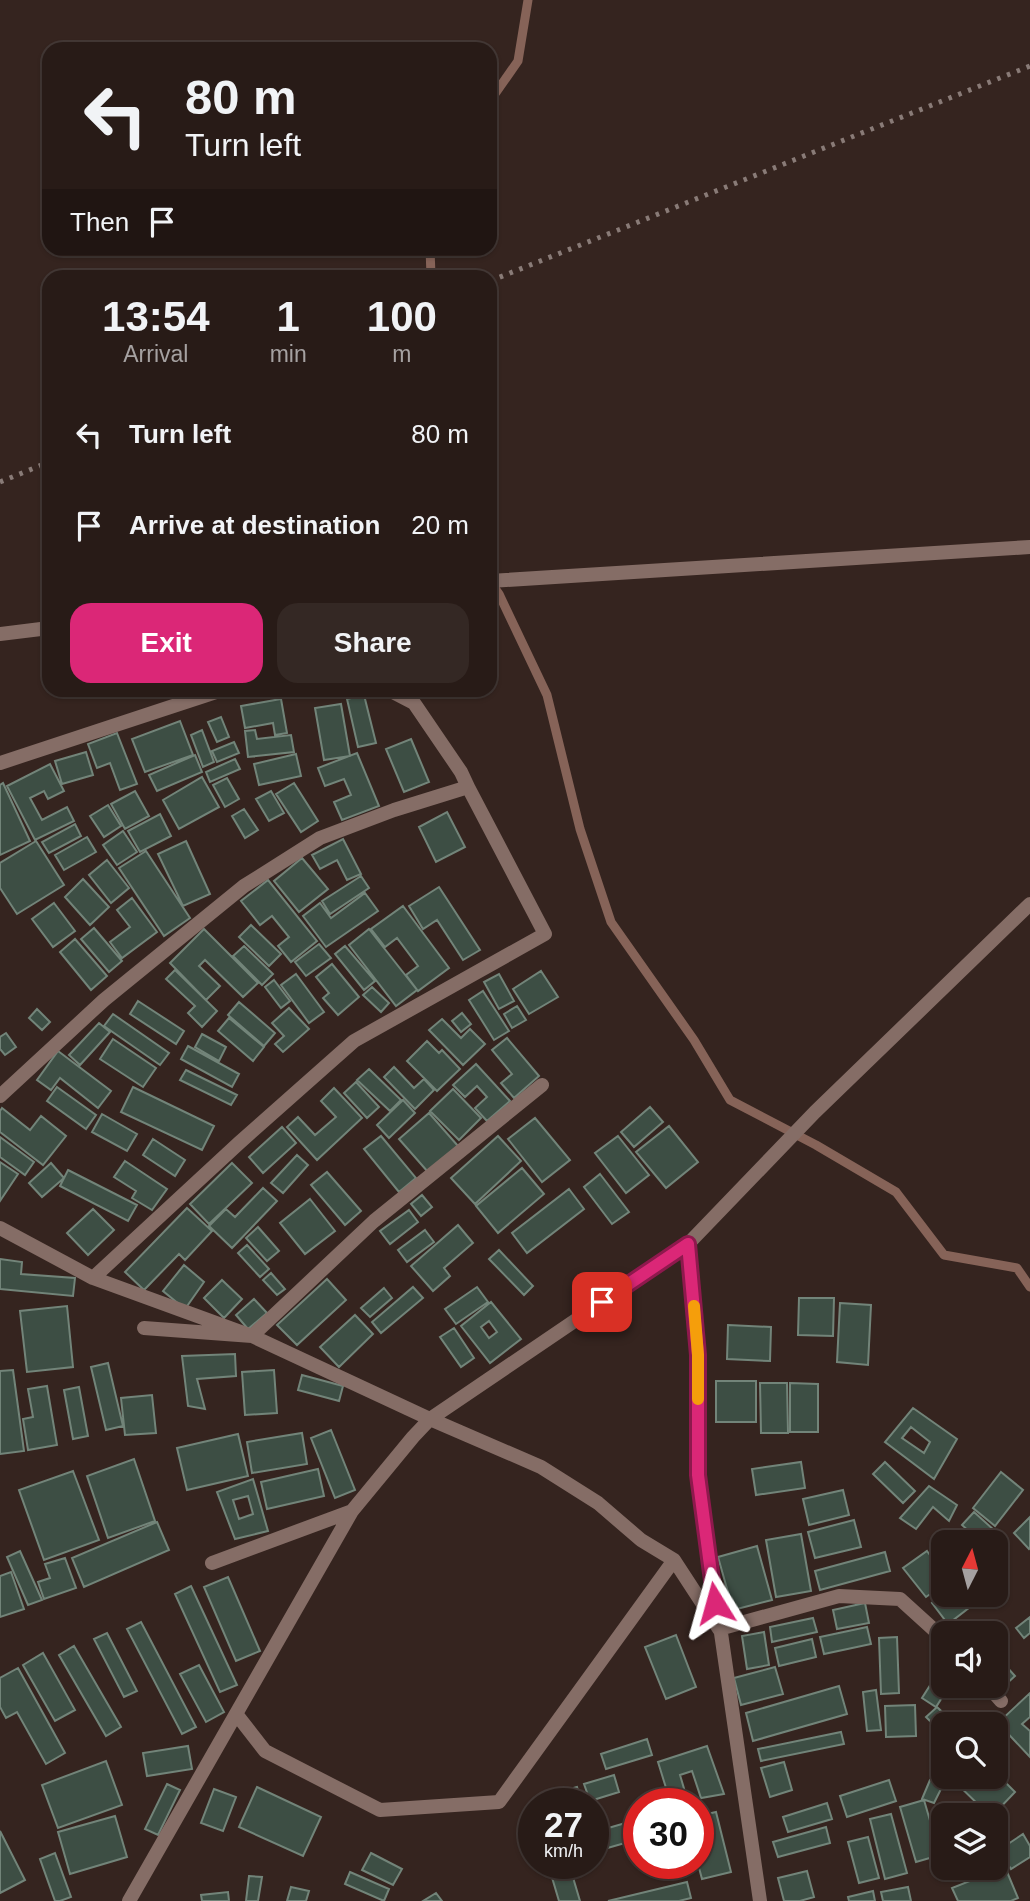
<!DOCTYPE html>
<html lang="en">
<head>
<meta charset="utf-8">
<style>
  :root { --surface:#281b17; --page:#342824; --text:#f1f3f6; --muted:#a5a1a1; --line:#443936; --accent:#db2777 }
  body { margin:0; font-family:Arial,sans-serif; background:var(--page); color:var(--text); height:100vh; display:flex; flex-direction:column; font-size:26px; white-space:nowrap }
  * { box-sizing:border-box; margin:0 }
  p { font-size:23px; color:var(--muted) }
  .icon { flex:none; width:38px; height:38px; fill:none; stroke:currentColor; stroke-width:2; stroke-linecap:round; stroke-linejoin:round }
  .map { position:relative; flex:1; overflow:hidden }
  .drawer { position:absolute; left:42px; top:270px; width:455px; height:427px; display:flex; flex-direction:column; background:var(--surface); border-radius:21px; box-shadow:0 2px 5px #0004,0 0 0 2px var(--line) }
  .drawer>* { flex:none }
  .top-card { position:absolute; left:42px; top:42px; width:455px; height:214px; border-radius:21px; box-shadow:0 2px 5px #0004,0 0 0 2px var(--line); background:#281b17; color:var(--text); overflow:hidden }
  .needle { width:46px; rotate:6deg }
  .tools { position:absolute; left:931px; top:1530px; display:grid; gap:14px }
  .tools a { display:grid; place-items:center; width:77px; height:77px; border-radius:14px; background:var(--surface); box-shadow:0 2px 5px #0004,0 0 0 2px var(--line); font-size:35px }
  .speed { position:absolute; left:518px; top:1788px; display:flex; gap:14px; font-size:35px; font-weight:700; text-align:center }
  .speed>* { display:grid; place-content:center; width:91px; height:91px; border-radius:50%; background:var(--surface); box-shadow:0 2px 5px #0004,0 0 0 2px var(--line); line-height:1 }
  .speed small { font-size:18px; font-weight:400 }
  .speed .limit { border:10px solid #d22; background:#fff; color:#111 }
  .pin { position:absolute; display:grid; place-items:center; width:60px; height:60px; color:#fff; margin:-30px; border-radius:14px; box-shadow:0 4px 10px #0006 }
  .me { position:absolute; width:77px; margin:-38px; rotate:352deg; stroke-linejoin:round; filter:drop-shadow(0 0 5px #0008) }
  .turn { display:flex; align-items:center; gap:24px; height:147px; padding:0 28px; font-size:32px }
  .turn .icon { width:91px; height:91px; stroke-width:2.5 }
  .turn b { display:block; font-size:49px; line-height:60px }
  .then { display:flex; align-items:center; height:66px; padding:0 28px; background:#0003; gap:14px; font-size:26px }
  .eta { display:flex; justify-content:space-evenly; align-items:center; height:119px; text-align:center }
  .eta b { font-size:42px; font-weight:600; line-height:49px }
  .button { display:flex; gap:14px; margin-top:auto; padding:14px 28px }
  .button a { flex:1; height:80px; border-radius:21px; background:var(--accent); color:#fff; font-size:28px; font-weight:600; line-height:80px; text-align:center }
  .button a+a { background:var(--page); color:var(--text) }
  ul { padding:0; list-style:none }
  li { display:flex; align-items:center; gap:21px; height:91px; padding:0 28px }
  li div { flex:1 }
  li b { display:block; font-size:26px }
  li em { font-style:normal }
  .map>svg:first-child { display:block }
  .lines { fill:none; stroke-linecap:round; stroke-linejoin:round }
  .stream { stroke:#866358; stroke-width:9 }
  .building { fill:#3d4e44; stroke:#728479; stroke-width:2; fill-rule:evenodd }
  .minor { stroke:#856d66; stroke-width:14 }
  .rail { stroke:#897b77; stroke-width:5; stroke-dasharray:3.5 7; stroke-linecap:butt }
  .route-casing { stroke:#8e194d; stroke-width:18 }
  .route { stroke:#db2777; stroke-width:12 }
  .slow { stroke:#f59e0b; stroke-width:12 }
</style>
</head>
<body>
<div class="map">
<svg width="1030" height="1901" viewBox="0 0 1030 1901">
  <rect width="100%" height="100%" fill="#35241f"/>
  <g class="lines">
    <!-- stream -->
    <path class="stream" d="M490 101 518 61 528 0
      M430 248 431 276
      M490 581 499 594 547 695 580 829 611 922 694 1040 730 1100 816 1145 896 1192 944 1255 1017 1268 1030 1287"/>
  </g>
  <!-- building -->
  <path class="building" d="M364 695 376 743 358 747 347 699Z
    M281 699 287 733 275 735 273 723 245 728 241 706Z
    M341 704 350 756 324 760 315 708Z
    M221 717 229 737 217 742 208 722Z
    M180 721 193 755 145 772 132 739Z
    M202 730 214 762 203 767 191 735Z
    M255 730 257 739 291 735 294 752 248 757 245 731Z
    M117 733 137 784 120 790 110 763 97 768 88 744Z
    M411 739 429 782 404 792 386 749Z
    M234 742 239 753 217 762 212 751Z
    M86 752 93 775 62 784 55 761Z
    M357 753 379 806 342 820 334 802 351 795 344 779 325 786 318 768Z
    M296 754 301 776 259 785 254 764Z
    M195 755 202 772 157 791 149 775Z
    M235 759 240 769 210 782 206 772Z
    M50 764 64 791 48 799 44 791 30 798 42 820 67 807 74 821 35 840 7 786Z
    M202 777 219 807 179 829 163 800Z
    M227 778 239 799 225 807 213 785Z
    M3 783 30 841 0 855V785Z
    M294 783 318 821 301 832 276 794Z
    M135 791 149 816 125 829 111 804Z
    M271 791 284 813 269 821 256 799Z
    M108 805 121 826 104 837 90 816Z
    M244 809 258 830 245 838 232 816Z
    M447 812 465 847 436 862 419 827Z
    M160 814 171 836 140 852 128 831Z
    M75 824 81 836 49 853 42 842Z
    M123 831 137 852 117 865 103 845Z
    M87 837 96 852 64 870 55 855Z
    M343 839 361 874 347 880 337 860 320 869 312 855Z
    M36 841 64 885 17 914 0 888V863Z
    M186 841 210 894 183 906 158 854Z
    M146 851 190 918 164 936 119 868Z
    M302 858 328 889 299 912 274 881Z
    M107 860 129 888 111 903 89 875Z
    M361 876 369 888 330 914 322 901Z
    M83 879 109 907 90 925 65 897Z
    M268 880 317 941 291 962 278 946 289 937 272 916 260 925 241 901Z
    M439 887 480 950 463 960 437 920 423 929 409 906Z
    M365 893 378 911 326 947 303 916 320 903 331 918Z
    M132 898 157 932 122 958 110 942 130 927 117 910Z
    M54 903 75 931 53 947 32 919Z
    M403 906 449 968 418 991 406 975 418 966 397 938 385 947 371 929Z
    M251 925 281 954 269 966 239 937Z
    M94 928 122 961 109 972 81 939Z
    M204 929 258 983 243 997 205 960 199 966 220 986 206 1000 170 963Z
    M369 929 417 990 396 1006 349 945Z
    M75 939 107 976 91 990 60 952Z
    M319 944 331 958 306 976 295 962Z
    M244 946 273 974 262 985 233 956Z
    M345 946 375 981 364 990 335 954Z
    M332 964 359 997 338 1015 323 998 329 993 316 977Z
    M175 970 217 1011 202 1027 188 1013 195 1006 166 979Z
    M541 971 558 997 529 1014 513 989Z
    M296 974 324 1012 309 1023 281 985Z
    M499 974 514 1001 499 1009 484 982Z
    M274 980 290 1001 281 1008 265 987Z
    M372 987 389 1003 381 1012 363 995Z
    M483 991 509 1031 494 1040 469 1000Z
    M138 1001 184 1031 176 1044 130 1014Z
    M239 1002 275 1033 264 1046 228 1015Z
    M517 1006 526 1020 512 1028 504 1014Z
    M289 1008 309 1029 283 1052 275 1044 284 1036 272 1023Z
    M37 1009 50 1022 42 1030 29 1018Z
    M462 1013 471 1024 461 1032 452 1021Z
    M113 1014 169 1053 160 1065 104 1026Z
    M229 1018 264 1047 253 1061 218 1031Z
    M442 1019 461 1038 470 1029 485 1044 463 1065 429 1030Z
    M99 1023 110 1032 80 1065 69 1055Z
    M6 1033 16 1047 5 1055 0 1049V1037Z
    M202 1034 226 1047 219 1061 195 1047Z
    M507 1038 539 1076 514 1098 501 1083 512 1074 492 1050Z
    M113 1039 156 1068 143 1087 100 1059Z
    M427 1041 439 1053 442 1050 460 1069 437 1091 407 1061Z
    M188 1046 239 1074 232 1087 181 1059Z
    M58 1051 111 1091 98 1108 60 1078 51 1090 37 1080Z
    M476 1064 510 1101 487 1121 475 1108 487 1097 477 1086 465 1097 453 1085Z
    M394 1067 414 1088 424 1079 434 1090 415 1109 384 1077Z
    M369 1069 401 1100 390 1111 357 1080Z
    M186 1070 237 1095 231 1105 180 1080Z
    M356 1082 379 1107 367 1118 344 1093Z
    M57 1087 96 1115 86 1129 47 1101Z
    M133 1087 214 1126 202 1150 121 1112Z
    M334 1088 362 1118 317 1160 287 1127 298 1117 315 1135 336 1117 321 1101Z
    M453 1089 481 1118 459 1140 430 1111Z
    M403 1100 415 1113 389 1138 377 1125Z
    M650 1107 663 1122 634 1147 621 1132Z
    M2 1108 30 1130 41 1116 66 1136 43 1165 0 1132V1111Z
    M429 1113 458 1146 428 1172 399 1139Z
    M102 1114 137 1134 127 1151 92 1132Z
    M535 1118 570 1160 542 1182 508 1139Z
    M669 1126 698 1162 666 1188 636 1152Z
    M282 1127 296 1143 263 1173 249 1157Z
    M381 1136 416 1178 399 1192 364 1149Z
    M498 1136 521 1161 475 1204 451 1178Z
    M618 1136 649 1175 626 1193 595 1153Z
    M0 1137 34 1162 25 1175 0 1157Z
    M153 1139 185 1160 175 1176 143 1155Z
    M297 1155 308 1165 283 1193 271 1183Z
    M125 1161 167 1189 152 1210 132 1198 136 1191 114 1177Z
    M0 1162 18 1174 0 1201Z
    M51 1163 64 1178 42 1197 29 1183Z
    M232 1163 252 1183 209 1224 190 1204Z
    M522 1168 544 1194 498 1233 476 1206Z
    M68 1170 137 1205 128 1221 60 1186Z
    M327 1172 361 1211 345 1225 311 1185Z
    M600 1174 629 1212 612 1224 584 1187Z
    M263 1188 277 1201 232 1248 209 1226 226 1209 235 1217Z
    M569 1189 584 1209 527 1253 512 1233Z
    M422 1195 432 1207 421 1216 411 1204Z
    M310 1199 335 1231 305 1254 280 1223Z
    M187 1208 212 1231 185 1260 179 1254 144 1290 125 1272Z
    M93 1209 114 1230 88 1255 67 1233Z
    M409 1210 418 1222 390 1244 380 1231Z
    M458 1225 473 1243 444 1268 450 1276 433 1291 411 1266Z
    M258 1227 279 1251 267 1261 246 1238Z
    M425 1230 434 1242 407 1262 398 1250Z
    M247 1245 269 1269 260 1277 238 1253Z
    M499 1250 533 1286 524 1295 489 1259Z
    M0 1259 22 1262 21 1274 75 1278 73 1296 0 1289Z
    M184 1265 204 1282 185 1309 163 1291Z
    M271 1273 285 1289 277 1295 263 1280Z
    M327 1279 346 1300 297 1345 277 1325Z
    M222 1280 242 1299 224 1318 204 1298Z
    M413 1287 423 1298 381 1333 372 1322Z
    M477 1287 488 1302 456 1324 445 1309Z
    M384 1288 392 1298 370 1317 361 1308Z
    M799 1298H834L833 1336 798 1335Z
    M254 1299 267 1313 248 1329 236 1315Z
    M491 1302 521 1339 490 1363 461 1326ZM489 1321 497 1332 489 1338 481 1327Z
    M840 1303 871 1305 868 1365 837 1362Z
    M67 1306 73 1367 27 1372 20 1311Z
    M355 1315 373 1334 339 1367 320 1347Z
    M728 1325 771 1327 770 1361 727 1359Z
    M454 1328 474 1358 461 1367 440 1337Z
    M235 1354 236 1376 197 1379 205 1409 188 1406 182 1356Z
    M108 1363 123 1426 106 1430 91 1367Z
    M13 1370 24 1451 0 1454V1371Z
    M274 1370 277 1413 245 1415 242 1372Z
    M302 1375 343 1386 339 1401 298 1390Z
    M716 1381H756V1422H716Z
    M760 1383H787L788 1433H761Z
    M790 1383 818 1384V1432H790Z
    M47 1386 57 1445 28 1450 23 1419 33 1417 28 1389Z
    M79 1387 88 1436 73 1439 64 1390Z
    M152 1395 156 1433 125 1435 121 1398Z
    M913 1408 957 1439 934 1479 885 1442ZM911 1427 930 1442 924 1453 902 1438Z
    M331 1430 355 1490 335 1498 311 1438Z
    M302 1433 307 1464 252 1473 247 1442Z
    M238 1434 248 1476 187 1490 177 1448Z
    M134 1459 155 1521 108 1538 87 1476Z
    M801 1462 805 1488 756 1495 752 1469Z
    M885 1462 915 1491 903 1503 873 1474Z
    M318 1469 324 1496 267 1509 261 1482Z
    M73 1471 99 1540 44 1560 19 1490Z
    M1001 1472 1023 1490 995 1526 973 1508Z
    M253 1479 268 1531 235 1539 217 1492ZM248 1496 253 1514 239 1519 233 1500Z
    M929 1486 957 1505 949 1521 933 1507 916 1529 900 1518Z
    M843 1490 849 1515 809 1525 803 1499Z
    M974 1512 1005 1540 996 1550V1542H981L962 1525Z
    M1030 1517V1548L1029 1549 1014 1533Z
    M854 1520 861 1547 815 1558 808 1532Z
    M157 1522 169 1550 84 1587 72 1558Z
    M801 1534 811 1591 776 1597 766 1540Z
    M757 1546 772 1600 733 1610 718 1557Z
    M20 1551 42 1600 28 1605 7 1557Z
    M927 1551 940 1569 943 1567V1585L926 1597 903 1568Z
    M885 1552 890 1571 820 1590 815 1571Z
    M65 1558 76 1588 44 1599 38 1582 50 1578 45 1564Z
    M996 1569 1005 1581 996 1588Z
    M11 1572 24 1609 0 1617V1576Z
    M228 1577 260 1651 236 1661 204 1587Z
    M191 1586 237 1685 220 1692 175 1594Z
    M943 1594H987L948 1624 932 1603Z
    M865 1603 869 1623 837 1629 833 1610Z
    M1030 1617V1633L1024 1638 1016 1628Z
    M813 1618 817 1632 772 1642 770 1627Z
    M141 1622 196 1727 182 1734 127 1629Z
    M867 1627 871 1644 824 1654 820 1637Z
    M764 1632 769 1665 747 1669 742 1636Z
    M107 1633 137 1691 124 1697 94 1639Z
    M676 1635 696 1687 666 1699 645 1647Z
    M897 1637 899 1693 881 1694 879 1638Z
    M812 1639 816 1657 779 1666 775 1648Z
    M74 1646 121 1727 106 1736 59 1655Z
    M43 1653 75 1710 55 1721 23 1665Z
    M996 1655 1015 1676 1003 1687 996 1678Z
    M199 1665 224 1712 206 1722 180 1674Z
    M943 1665V1685H950L936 1707 922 1698Z
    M775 1667 783 1694 741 1705 734 1678Z
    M18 1668 65 1753 46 1764 17 1712 6 1718 0 1707V1678Z
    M839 1686 847 1714 753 1741 746 1713Z
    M876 1690 881 1730 867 1731 863 1692Z
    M1030 1693V1717L1022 1724 1030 1731V1757L998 1723Z
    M915 1705 916 1736 886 1737 885 1706Z
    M937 1707 955 1724H943V1734L926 1717Z
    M841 1732 844 1744 761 1761 758 1749Z
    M647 1739 652 1755 606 1769 601 1754Z
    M188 1746 192 1769 147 1776 143 1753Z
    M707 1746 724 1794 701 1798 692 1771 680 1775 688 1802 671 1804 658 1762Z
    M106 1761 122 1805 58 1828 42 1785Z
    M784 1762 792 1790 770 1797 761 1768Z
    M996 1773 1015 1792 993 1815H989L949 1776H996Z
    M614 1775 619 1792 590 1801 584 1784Z
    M889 1780 896 1801 847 1817 840 1796Z
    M930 1780 944 1783 934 1803 922 1799Z
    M167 1784 180 1790 158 1835 145 1829Z
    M257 1787 321 1817 303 1856 239 1827Z
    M577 1787 582 1804H563L559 1792Z
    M214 1789 236 1797 223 1831 201 1823Z
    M924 1800 940 1855 916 1862 900 1807Z
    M827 1803 832 1819 788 1832 783 1817Z
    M716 1812 731 1872 702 1879 698 1864V1816Z
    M891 1814 907 1873 885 1879 870 1819Z
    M115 1816 127 1857 70 1874 58 1832Z
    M639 1819V1839L604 1849 598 1831Z
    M826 1827 830 1843 778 1857 773 1842Z
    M0 1831 25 1880 0 1893Z
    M1023 1834 1030 1846V1857L1011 1869 999 1850Z
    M868 1837 879 1878 859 1883 848 1842Z
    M55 1853 71 1897 60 1901H55L40 1859Z
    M371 1853 402 1869 393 1885 362 1870Z
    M548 1864H569L580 1901H559Z
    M1005 1867 1018 1898 1011 1901H958L952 1888Z
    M807 1871 814 1897 800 1901H784L778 1878Z
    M350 1872 389 1889 384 1901 345 1884Z
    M249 1876 262 1877 258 1901H246Z
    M687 1882 691 1898 679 1901H608Z
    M291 1887 309 1891 306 1901H287Z
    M908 1887 911 1901H883L881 1892Z
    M873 1891 875 1901H849L848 1897Z
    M228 1892 229 1901H202L201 1895Z
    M436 1893 442 1901H423Z"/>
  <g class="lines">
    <!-- minor -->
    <path class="minor" d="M490 581 1030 547
      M0 634 49 628
      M0 763 222 690
      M0 1096 104 1000 244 886 320 838 394 810 468 787 461 772 414 703 389 690
      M0 1228 93 1278 252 1336 374 1221 542 1085
      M688 1244 815 1112 1030 904
      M93 1278 239 1143 354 1041 545 934 468 787
      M144 1328 252 1336 430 1419 541 1467 598 1503 641 1540 674 1560 719 1629 839 1596 900 1599 943 1638
      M212 1563 352 1511
      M987 1685 1001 1701
      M237 1715 265 1751 380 1810 499 1802 674 1560
      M129 1901 352 1511 413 1437 430 1419 688 1244 698 1355V1475L760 1901"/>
    <!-- rail -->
    <path class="rail" d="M490 281 1030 66
      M0 482 49 462"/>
  </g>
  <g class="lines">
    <defs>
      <path id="route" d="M602 1302 688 1244 698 1355V1475L715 1603"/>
    </defs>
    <!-- route casing -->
    <use href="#route" class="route-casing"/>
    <!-- route -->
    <use href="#route" class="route"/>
    <!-- slow -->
    <path class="slow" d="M694 1306 698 1355V1399"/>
  </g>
</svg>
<div class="tools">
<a><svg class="needle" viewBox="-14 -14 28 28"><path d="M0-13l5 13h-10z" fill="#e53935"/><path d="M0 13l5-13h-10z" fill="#a5a1a1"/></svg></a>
<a><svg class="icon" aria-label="sound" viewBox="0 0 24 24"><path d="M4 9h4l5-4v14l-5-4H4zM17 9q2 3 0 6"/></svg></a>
<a><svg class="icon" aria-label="search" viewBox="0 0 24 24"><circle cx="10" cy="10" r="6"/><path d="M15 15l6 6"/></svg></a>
<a><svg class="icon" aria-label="layers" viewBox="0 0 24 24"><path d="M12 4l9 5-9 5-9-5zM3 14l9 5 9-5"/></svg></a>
</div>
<div class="speed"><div>27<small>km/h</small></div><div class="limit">30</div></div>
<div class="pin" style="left:602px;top:1302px;background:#d93025"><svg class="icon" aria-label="arrive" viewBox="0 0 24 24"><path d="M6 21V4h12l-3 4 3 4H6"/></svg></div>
<svg class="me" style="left:715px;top:1603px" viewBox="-20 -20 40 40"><path d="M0-17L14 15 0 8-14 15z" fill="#db2777" stroke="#fff" stroke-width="4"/></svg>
<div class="top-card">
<div class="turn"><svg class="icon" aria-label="left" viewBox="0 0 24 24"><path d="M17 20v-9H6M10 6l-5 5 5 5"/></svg><div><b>80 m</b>Turn left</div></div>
<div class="then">Then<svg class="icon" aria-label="arrive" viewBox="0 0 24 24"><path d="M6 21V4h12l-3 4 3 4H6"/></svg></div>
</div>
<section class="drawer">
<div class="eta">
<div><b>13:54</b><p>Arrival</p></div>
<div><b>1</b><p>min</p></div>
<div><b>100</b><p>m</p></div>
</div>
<ul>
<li><svg class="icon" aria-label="left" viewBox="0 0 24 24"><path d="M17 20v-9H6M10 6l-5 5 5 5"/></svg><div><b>Turn left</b></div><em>80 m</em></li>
<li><svg class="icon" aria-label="arrive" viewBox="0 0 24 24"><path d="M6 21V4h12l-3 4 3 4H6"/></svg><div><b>Arrive at destination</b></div><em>20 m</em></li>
</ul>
<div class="button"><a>Exit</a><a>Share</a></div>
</section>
</div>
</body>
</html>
